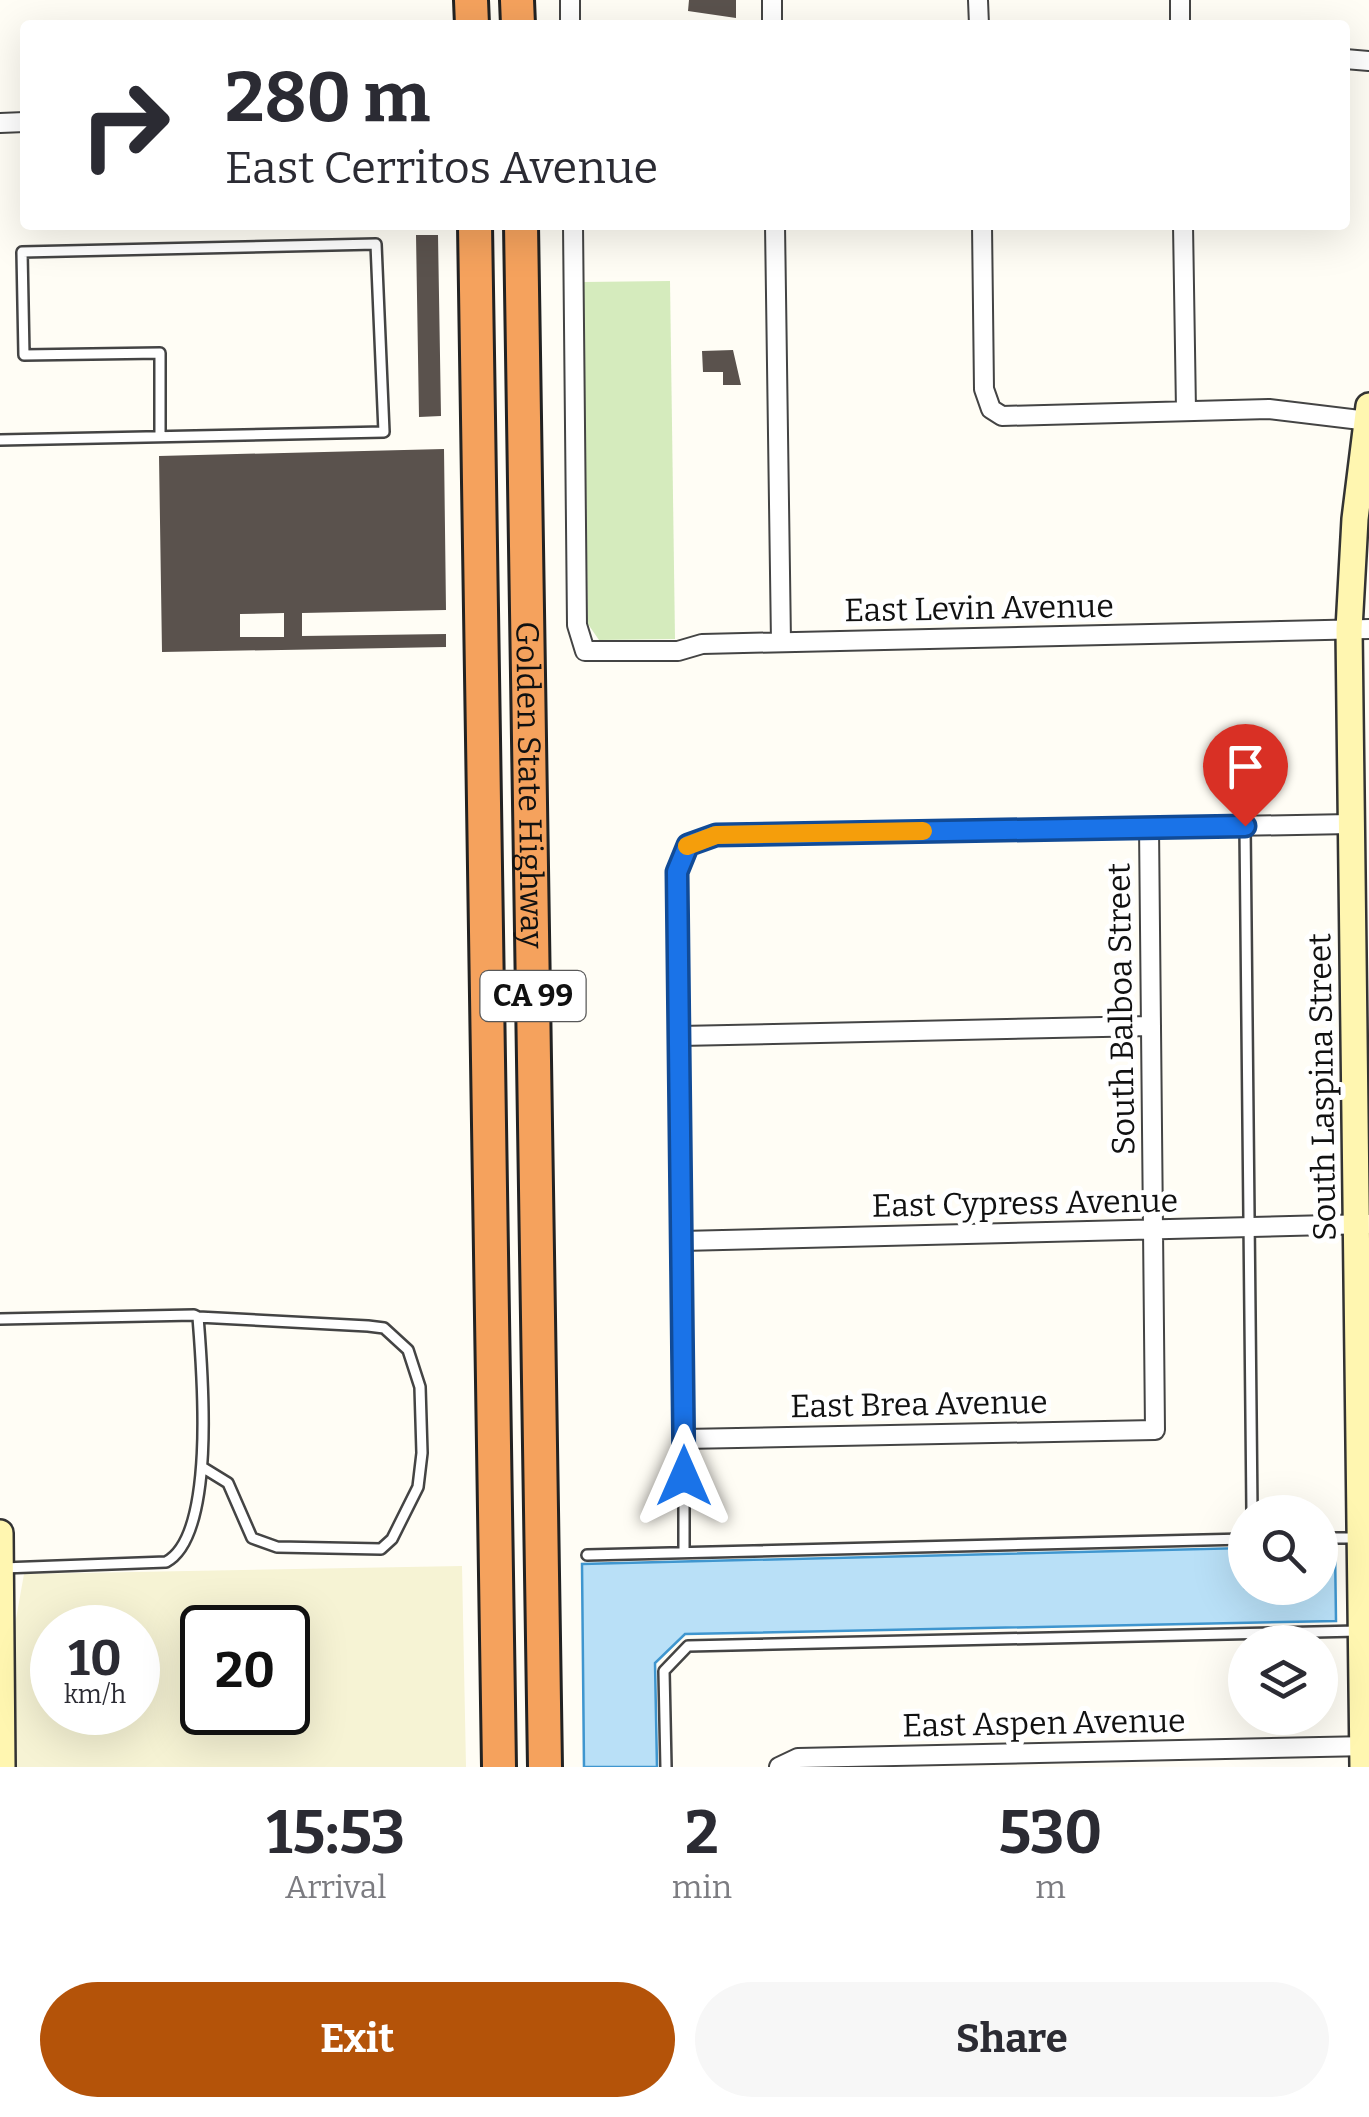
<!DOCTYPE html>
<html lang="en">
<head>
<meta charset="utf-8">
<style>
  :root { --surface:#fff; --page:#f7f7f7; --text:#2b2b33; --muted:#7c7c81; --accent:#b45309 }
  body { margin:0; font-family:Bitter,serif; background:var(--page); color:var(--text); height:100vh; display:flex; flex-direction:column; font-size:38px; white-space:nowrap }
  * { box-sizing:border-box; margin:0 }
  p { font-size:32px; color:var(--muted) }
  .icon { flex:none; width:55px; height:55px; fill:none; stroke:currentColor; stroke-width:2; stroke-linecap:round; stroke-linejoin:round }
  .map { position:relative; height:1767px; overflow:hidden }
  .sheet { display:flex; flex-direction:column; background:var(--surface); flex:1 }
  .sheet>* { flex:none }
  .top-card { position:absolute; left:20px; top:20px; width:1330px; height:210px; border-radius:10px; box-shadow:0 10px 40px #0002; background:#fff; color:var(--text); overflow:hidden }
  .buttons { position:absolute; left:1228px; top:1495px; display:grid; gap:20px }
  .buttons a { display:grid; place-items:center; width:110px; height:110px; border-radius:50%; background:var(--surface); box-shadow:0 10px 40px #0002; font-size:50px }
  .speed { position:absolute; left:30px; top:1605px; display:flex; gap:20px; font-size:50px; font-weight:700; text-align:center }
  .speed>* { display:grid; place-content:center; width:130px; height:130px; border-radius:50%; background:var(--surface); box-shadow:0 10px 40px #0002; line-height:1 }
  .speed small { font-size:25px; font-weight:400 }
  .speed .limit { border:5px solid #111; border-radius:15px; background:#fff; color:#111 }
  .pin { position:absolute; display:grid; place-items:center; width:85px; height:85px; color:#fff; margin:-102px -42px; border-radius:50% 50% 50% 0; rotate:-45deg; box-shadow:0 0 10px #0007 }
  .pin .icon { rotate:45deg }
  .me { position:absolute; width:110px; margin:-55px; rotate:0deg; stroke-linejoin:round; filter:drop-shadow(0 0 8px #0008) }
  .turn { display:flex; align-items:center; gap:35px; height:210px; padding:0 40px; font-size:45px }
  .turn .icon { width:130px; height:130px; stroke-width:2.5 }
  .turn b { display:block; font-size:70px; line-height:85px }
  .eta { display:flex; justify-content:space-evenly; align-items:center; height:170px; text-align:center }
  .eta b { font-size:60px; font-weight:700; line-height:70px }
  .action { display:flex; gap:20px; margin-top:auto; padding:20px 40px }
  .action a { flex:1; height:115px; border-radius:60px; background:var(--accent); color:#fff; font-size:40px; font-weight:700; line-height:115px; text-align:center }
  .action a+a { background:var(--page); color:var(--text) }
  .map>svg:first-child { display:block }
  .farmland { fill:#f6f3d4; fill-rule:evenodd }
  .green { fill:#d5ebbd }
  .water { fill:#b9e0f7; stroke:#3f96cf; stroke-width:2.5 }
  .building { fill:#5a524d; fill-rule:evenodd }
  .lines { fill:none; stroke-linecap:round; stroke-linejoin:round }
  .lane-casing { stroke:#444; stroke-width:14 }
  .street-casing { stroke:#444; stroke-width:22 }
  .secondary-casing { stroke:#333; stroke-width:30 }
  .highway-casing { stroke:#222; stroke-width:38 }
  .lane { stroke:#fff; stroke-width:9 }
  .street { stroke:#fff; stroke-width:18 }
  .secondary { stroke:#fff6b0; stroke-width:25 }
  .highway { stroke:#f5a25d; stroke-width:32 }
  .route-casing { stroke:#114b97; stroke-width:25 }
  .route { stroke:#1a73e8; stroke-width:18 }
  .slow { stroke:#f59e0b; stroke-width:18 }
  .labels { text-anchor:middle; stroke-width:10; stroke-linejoin:round; paint-order:stroke }
  .shield { fill:#fff; stroke:#585858; stroke-width:2.5 }
  .shield-label { font-size:30px; font-weight:bold; fill:#111 }
  .street-label { font-size:32px; fill:#111; stroke:#fff }
</style>
</head>
<body>
<div class="map">
<svg width="1369" height="1767" viewBox="0 0 1369 1767">
  <rect width="100%" height="100%" fill="#fffdf5"/>
  <!-- farmland -->
  <path class="farmland" d="M462 1566 466 1767H14V1630L24 1574ZM52 1628H138V1712H52ZM202 1628H288V1712H202Z"/>
  <!-- green -->
  <path class="green" d="M670 281 675 639 599 640 588 624 583 282Z"/>
  <!-- water -->
  <path class="water" d="M1335 1546 1336 1621 685 1634 655 1663 657 1767H584L582 1564 1245 1548V1588H1320V1547Z"/>
  <!-- building -->
  <path class="building" d="M689 0H736V18L688 11Z
    M416 235H438L441 416 419 417Z
    M733 350 741 385H723V372H703L702 351Z
    M444 449 446 610 302 613V636L446 634V647L162 652 159 456ZM284 613V637H240V614Z"/>
  <g class="lines">
    <defs>
      <path id="lane" d="M0 440 384 432 376 244 22 252 24 355 160 353V434
        M1245 826 1252 1512
        M198 1317 368 1326 384 1328 408 1350 420 1387 422 1453 418 1487 392 1539 381 1549 277 1547 252 1538 228 1483 202 1467
        M0 1319 194 1315 198 1317C202 1368 217 1535 166 1562L3 1568
        M684 1439V1552
        M1320 1538H1356
        M587 1555 1245 1539
        M666 1767 664 1671 688 1646 1358 1631"/>
      <path id="street" d="M570 0V25
        M772 0V25
        M978 0 979 25
        M1180 0V25
        M1345 59 1369 61
        M0 123 25 122
        M573 225 577 625 585 651H678L702 644 1369 629
        M775 225 781 642
        M982 225 984 389 991 409 1002 416 1269 409 1369 421
        M1183 225 1186 410
        M1149 827 1155 1430 684 1439 677 872 688 845 716 835 1351 824
        M680 1036 1151 1026
        M682 1241 1369 1224
        M779 1767 798 1758 1369 1746"/>
      <path id="secondary" d="M0 1533 2 1767
        M1363 1767 1349 629 1355 519 1369 406"/>
      <g id="highway">
        <path d="M471 0 472 25"/>
        <path d="M517 0 518 25"/>
        <path d="M475 225 499 1767"/>
        <path id="s1" d="M521 225 545 1767"/>
      </g>
    </defs>
    <!-- lane casing -->
    <use href="#lane" class="lane-casing"/>
    <!-- street casing -->
    <use href="#street" class="street-casing"/>
    <!-- secondary casing -->
    <use href="#secondary" class="secondary-casing"/>
    <!-- highway casing -->
    <use href="#highway" class="highway-casing"/>
    <!-- lane -->
    <use href="#lane" class="lane"/>
    <!-- street -->
    <use href="#street" class="street"/>
    <!-- secondary -->
    <use href="#secondary" class="secondary"/>
    <!-- highway -->
    <use href="#highway" class="highway"/>
  </g>
  <g class="lines">
    <defs>
      <path id="route" d="M684 1476 677 872 688 845 716 835 1245 826"/>
    </defs>
    <!-- route casing -->
    <use href="#route" class="route-casing"/>
    <!-- route -->
    <use href="#route" class="route"/>
    <!-- slow -->
    <path class="slow" d="M687 846 716 835 923 831"/>
  </g>
  <g class="labels">
    <!-- shield labels -->
    <rect class="shield" x="480.5" y="971" width="105" height="50" rx="8"/>
    <g class="shield-label">
      <text x="533" y="1006">CA 99</text>
    </g>
    <!-- street labels -->
    <g class="street-label">
      <text transform="translate(979 608) rotate(-1)" y="11">East Levin Avenue</text>
      <text dy="11" stroke="none"><textPath href="#s1" startOffset="560">Golden State Highway</textPath></text>
      <text transform="translate(1121 1009) rotate(-91)" y="11">South Balboa Street</text>
      <text transform="translate(1322 1087) rotate(-91)" y="11">South Laspina Street</text>
      <text transform="translate(1025 1203) rotate(-1)" y="11">East Cypress Avenue</text>
      <text transform="translate(919 1404) rotate(-1)" y="11">East Brea Avenue</text>
      <text transform="translate(1044 1723) rotate(-1)" y="11">East Aspen Avenue</text>
    </g>
  </g>
</svg>
<div class="buttons">
<a><svg class="icon" aria-label="search" viewBox="0 0 24 24"><circle cx="10" cy="10" r="6"/><path d="M15 15l6 6"/></svg></a>
<a><svg class="icon" aria-label="layers" viewBox="0 0 24 24"><path d="M12 4l9 5-9 5-9-5zM3 14l9 5 9-5"/></svg></a>
</div>
<div class="speed"><div>10<small>km/h</small></div><div class="limit">20</div></div>
<div class="pin" style="left:1245px;top:826px;background:#d93025"><svg class="icon" aria-label="arrive" viewBox="0 0 24 24"><path d="M6 21V4h12l-3 4 3 4H6"/></svg></div>
<svg class="me" style="left:684px;top:1476px" viewBox="-20 -20 40 40"><path d="M0-17L14 15 0 8-14 15z" fill="#1a73e8" stroke="#fff" stroke-width="4"/></svg>
<div class="top-card">
<div class="turn"><svg class="icon" aria-label="right" viewBox="0 0 24 24"><path d="M7 20v-9h11M14 6l5 5-5 5"/></svg><div><b>280 m</b>East Cerritos Avenue</div></div>
</div>
</div>
<section class="sheet">
<div class="eta">
<div><b>15:53</b><p>Arrival</p></div>
<div><b>2</b><p>min</p></div>
<div><b>530</b><p>m</p></div>
</div>
<div class="action"><a>Exit</a><a>Share</a></div>
</section>
</body>
</html>
